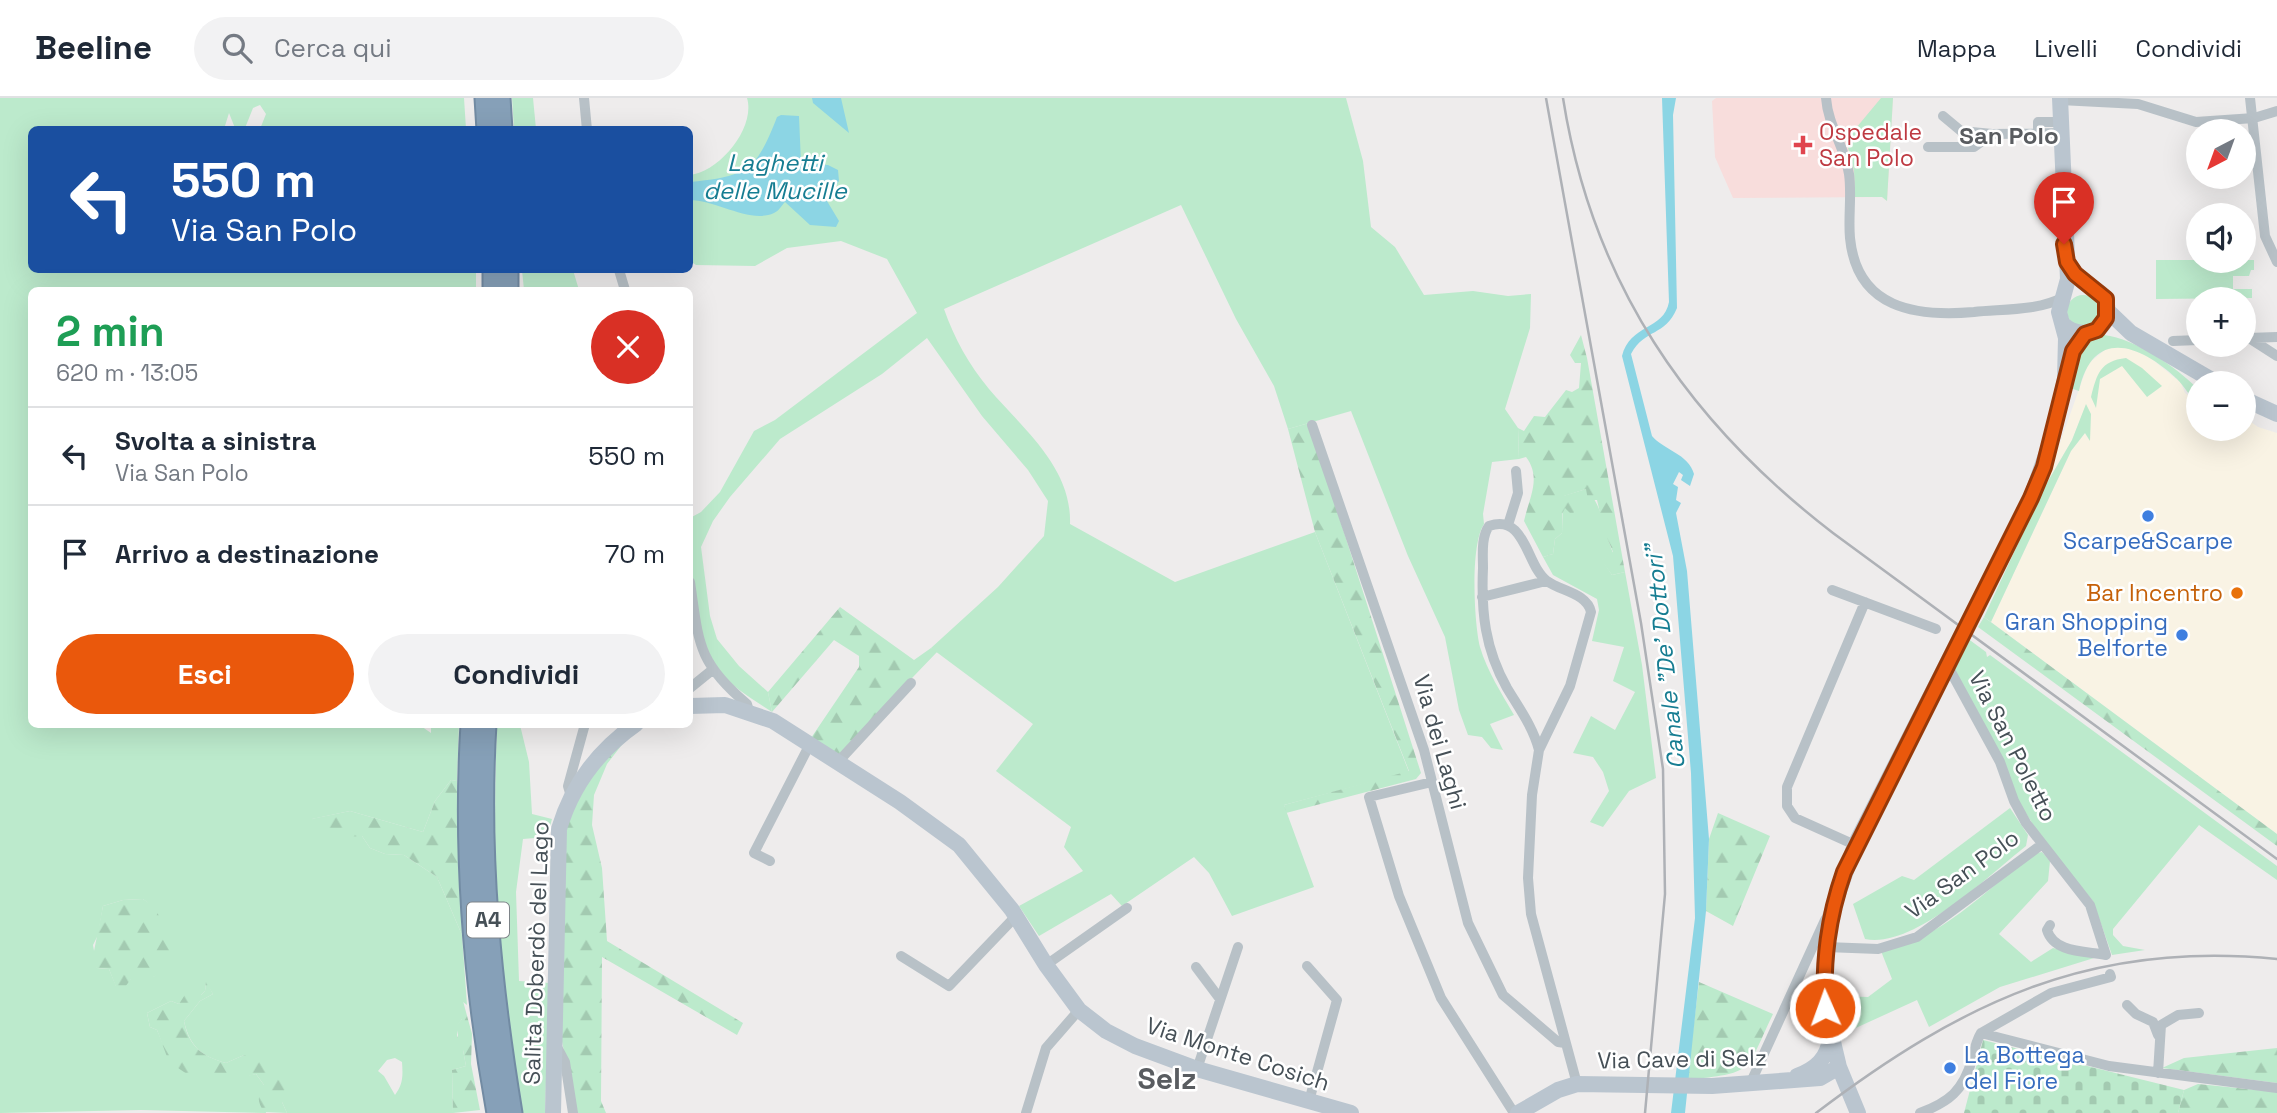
<!DOCTYPE html>
<html lang="it">
<head>
<meta charset="utf-8">
<style>
  :root { --surface:#fff; --page:#f2f2f3; --text:#1f2937; --muted:#747a83; --line:#e0e1e3; --accent:#ea580c }
  body { margin:0; font-family:"Space Grotesk",sans-serif; background:var(--page); color:var(--text); height:100vh; display:flex; flex-direction:column; font-size:26px; white-space:nowrap }
  * { box-sizing:border-box; margin:0 }
  p { font-size:23px; color:var(--muted) }
  .icon { flex:none; width:38px; height:38px; fill:none; stroke:currentColor; stroke-width:2; stroke-linecap:round; stroke-linejoin:round }
  .map { position:relative; flex:1; overflow:hidden }
  .side { position:absolute; left:28px; top:189px; width:665px; height:441px; display:flex; flex-direction:column; background:var(--surface); border-radius:10px; box-shadow:0 7px 28px #0002 }
  .side>* { flex:none }
  .top-card { position:absolute; left:28px; top:28px; width:665px; height:147px; border-radius:10px; box-shadow:0 7px 28px #0002; background:#1a4fa0; color:#fff; overflow:hidden }
  .needle { width:46px; rotate:221deg }
  .controls { position:absolute; left:2186px; top:21px; display:grid; gap:14px }
  .controls a { display:grid; place-items:center; width:70px; height:70px; border-radius:50%; background:var(--surface); box-shadow:0 7px 28px #0002; font-size:35px }
  .pin { position:absolute; display:grid; place-items:center; width:60px; height:60px; color:#fff; margin:-72px -30px; border-radius:50% 50% 50% 0; rotate:-45deg; box-shadow:0 0 7px #0007 }
  .pin .icon { rotate:45deg }
  .me { position:absolute; width:77px; margin:-38px; rotate:358deg; stroke-linejoin:round; filter:drop-shadow(0 0 5px #0008) }
  .turn { display:flex; align-items:center; gap:24px; height:147px; padding:0 28px; font-size:32px }
  .turn .icon { width:91px; height:91px; stroke-width:2.5 }
  .turn b { display:block; font-size:49px; line-height:60px }
  .round { display:grid; place-items:center; flex:none; width:74px; height:74px; border-radius:37px; background:var(--page) }
  .overview { display:flex; align-items:center; justify-content:space-between; height:119px; padding:0 28px }
  h1 { font-size:42px; font-weight:800; line-height:52px; color:#1e9e55 }
  .primary-button { display:flex; gap:14px; margin-top:auto; padding:14px 28px }
  .primary-button a { flex:1; height:80px; border-radius:42px; background:var(--accent); color:#fff; font-size:28px; font-weight:800; line-height:80px; text-align:center }
  .primary-button a+a { background:var(--page); color:var(--text) }
  ul { padding:0; list-style:none }
  li { display:flex; align-items:center; gap:21px; height:98px; padding:0 28px; border-top:2px solid var(--line) }
  li div { flex:1 }
  li b { display:block; font-size:26px }
  li em { font-style:normal }
  header { display:flex; align-items:center; gap:42px; box-sizing:border-box; height:98px; padding:0 35px; background:var(--surface); border-bottom:2px solid var(--line) }
  header strong { font-size:33px }
  nav { display:flex; gap:38px; margin-inline-start:auto; font-size:24px }
  .search { width:490px; height:63px; background:var(--page); display:flex; align-items:center; gap:18px; box-sizing:border-box; padding:0 24px; border-radius:38px; color:var(--muted); font-size:26px }
  .map>svg:first-child { display:block }
  .commercial { fill:#f9f3e4 }
  .medical { fill:#f8dddc }
  .green { fill:#bceacc; fill-rule:evenodd }
  .forest { fill:url(#forest-firs) }
  .cemetery { fill:url(#cemetery-stones) }
  .water { fill:#8cd5e4 }
  .lines { fill:none; stroke-linecap:round; stroke-linejoin:round }
  .highway-casing { stroke:#728ba3; stroke-width:23 }
  .street { stroke:#b8c1c7; stroke-width:10 }
  .secondary { stroke:#bac5cf; stroke-width:16 }
  .highway { stroke:#86a0b8; stroke-width:19 }
  .rail { stroke:#aeb1b6; stroke-width:2.5 }
  .route-casing { stroke:#983908; stroke-width:18 }
  .route { stroke:#ea580c; stroke-width:12 }
  .health-dot { fill:#e0444e; stroke:#fff; stroke-width:2.5 }
  .shop-dot { fill:#3f7fe0; stroke:#fff; stroke-width:2.5 }
  .food-dot { fill:#e8710a; stroke:#fff; stroke-width:2.5 }
  .labels { text-anchor:middle; stroke-width:5; stroke-linejoin:round; paint-order:stroke }
  .shield { fill:#fff; stroke:#7e8489; stroke-width:2 }
  .shield-label { font-size:21px; font-weight:bold; fill:#465057 }
  .health-label { font-size:23px; fill:#be3a42; stroke:#fff; text-anchor:start }
  .shop-label { font-size:23px; fill:#366cbe; stroke:#fff }
  .food-label { font-size:23px; fill:#c56008; stroke:#fff; text-anchor:end }
  .street-label { font-size:23px; fill:#465057; stroke:#fff }
  .neighbourhood-label { font-size:24px; font-weight:bold; fill:#595c60; stroke:#fff }
  .water-label { font-size:24px; font-style:italic; fill:#167d92; stroke:#fff }
  .district-label { font-size:30px; font-weight:bold; fill:#595c60; stroke:#fff }
</style>
</head>
<body>
<header>
<strong>Beeline</strong>
<div class="search"><svg class="icon" aria-label="search" viewBox="0 0 24 24"><circle cx="10" cy="10" r="6"/><path d="M15 15l6 6"/></svg>Cerca qui</div>
<nav><a>Mappa</a><a>Livelli</a><a>Condividi</a></nav>
</header>
<div class="map">
<svg width="2277" height="1015" viewBox="0 0 2277 1015">
  <defs>
    <pattern id="forest-firs" width="22" height="20" patternUnits="userSpaceOnUse" patternTransform="scale(1.75)"><rect width="22" height="20" fill="#bceacc"/><path d="M5 1l3.5 6h-7zM16 11l3.5 6h-7z" fill="#a3cab1"/></pattern>
    <pattern id="cemetery-stones" width="16" height="16" patternUnits="userSpaceOnUse" patternTransform="scale(1.75)"><rect width="16" height="16" fill="#bceacc"/><path d="M2 7V4a2 2 0 0 1 4 0v3zM10 15v-3a2 2 0 0 1 4 0v3z" fill="#a3cab1"/></pattern>
  </defs>
  <rect width="100%" height="100%" fill="#eeecec"/>
  <!-- commercial -->
  <path class="commercial" d="M2122 248 2148 258 2181 285 2185 295 2198 305V331H2244V319L2258 329 2277 335V736L1991 524 2071 353 2085 335 2089 342 2086 307 2072 342 2044 390 2088 266 2106 251Z"/>
  <!-- medical -->
  <path class="medical" d="M1716 0H1893L1887 103 1882 99 1733 100 1715 59 1712 3Z"/>
  <!-- green -->
  <path class="green" d="M0 0H464L466 31H260L266 16 260 7 253 10 245 30H235L229 15 224 31 32 32V172H476V192H32V626H418L431 635V627H459L457 683 451 682 435 703 423 734 350 713 312 721 362 738 370 750 385 756 404 757 437 779 462 837 467 907 463 904 462 921 457 928V947L463 952 466 968 452 972 453 1015H287L282 1004 244 957 226 965C201 958 190 949 184 923L200 903 213 896 206 885 205 893 201 897 186 899 179 906 171 903 147 915 150 929 157 932 162 944 246 978 256 976 264 987 266 1015 141 1012 0 1015ZM143 801C169 819 158 850 155 878L131 881 116 888 109 871 97 870 93 847 98 837 103 808 123 802ZM395 960 402 964C403 978 403 986 395 997L384 978 378 973 387 962Z
    M512 0H533L536 31H514Z
    M747 0H1346L1363 63 1371 129 1395 149 1424 197 1473 193 1508 198 1531 196 1530 230 1505 311 1518 330 1519 361 1492 364 1483 416 1484 426C1470 447 1474 524 1480 549 1487 573 1502 596 1514 617L1490 626 1503 652 1491 650 1482 639 1468 637 1459 612 1445 539 1408 458 1351 313 1288 331 1274 288 1236 221 1181 107 944 211C954 240 969 267 989 291 1023 331 1072 369 1070 426L1175 484 1315 434 1409 674 1284 707 1314 789 1232 818 1209 775 1194 759 1122 808 1111 796 1039 838 1019 808 1083 773 1064 749 1071 729 996 673 1033 626 931 550 998 489 1044 438 1048 403 1028 372 982 318 927 240 882 276 780 341 730 399 713 423 701 449 710 518 717 541 739 568 768 594 772 614C753 601 730 589 717 569 692 532 690 463 690 420L701 414 720 394 754 333 775 322 917 215 887 161 841 143 787 150 755 168 696 167 690 163V77C719 74 756 30 747 0Z
    M1881 0H1893L1887 103 1882 99H1855L1854 73 1846 42Z
    M2156 162H2254V172H2251L2249 178H2233V191H2252V200L2156 201Z
    M522 172H573L579 192H524Z
    M2067 213a16 16 0 1 1 32 0a16 16 0 1 1-32 0Z
    M2104 237C2136 241 2176 269 2198 291V305C2188 297 2185 289 2177 281 2141 247 2093 228 2079 293L2070 290C2075 265 2076 243 2104 237Z
    M2126 260 2142 270 2162 288 2147 299 2122 268 2100 281 2096 310 2091 299C2097 276 2100 263 2126 260Z
    M2086 306 2091 316 2090 343 2085 335 2071 353 1991 524 1984 519 2044 390 2072 342Z
    M1586 391C1603 407 1604 433 1613 455L1602 462 1612 477 1625 474 1642 567 1656 680 1629 693 1603 729 1590 724 1609 693 1603 674 1593 659 1573 655 1591 618 1615 632 1635 594 1613 583 1624 549 1592 543 1599 512 1597 501 1553 477 1543 459 1553 456 1555 441 1562 435 1563 398Z
    M1967 540 1986 554 1987 559 1990 557 2277 768V782L2199 727 2113 831V837L2123 848 2145 852 2112 857 2093 803 2043 742 2018 703 1952 569Z
    M497 627H520L529 664 532 716 552 721 547 739 523 741 516 794 519 883 549 885 545 1015H519C496 888 492 756 497 627Z
    M2010 710 2028 737 2026 748C1988 778 1914 851 1865 841L1853 806 1902 778 1914 782Z
    M2042 754 2050 763 2048 783 1999 836 2031 864 2053 850 2094 860 2000 889 1929 929 1917 902 1847 934 1844 926 1839 925 1836 898 1868 899 1892 881 1881 853C1939 843 1987 791 2033 756Z"/>
  <!-- forest -->
  <path class="forest" d="M1581 237 1587 260 1625 474 1612 477 1601 462 1613 454 1604 432 1595 429 1600 415 1597 402H1588L1586 391 1564 398V402L1573 398 1580 407 1572 417 1565 410 1562 416V435L1555 441 1553 456 1543 459 1524 423C1529 400 1542 380 1526 359L1519 361 1518 330 1524 333 1534 318 1545 319 1566 292 1572 294 1579 290 1581 265H1575L1570 257Z
    M1309 325 1421 675 1416 681 1286 715 1284 707 1409 673 1315 434 1288 331Z
    M840 509 914 562 931 550 938 553 838 657 811 640 859 569V558L834 542 772 614 768 594Z
    M1984 519 2277 736V748L1978 529Z
    M631 635 607 666 594 697 592 727 602 770 607 843 743 925 737 937 602 859 601 1003 606 1015H577L561 939 563 755 569 715 591 676Z
    M451 682 457 683 462 837 437 779 404 757 385 756 370 750 362 738 346 739 311 721 350 713 423 734 435 703Z
    M1718 715 1770 738 1733 828 1706 813 1709 741Z
    M143 801 155 809 161 823H168L180 847 175 850 174 858 155 878 136 886 131 881 125 889H116L109 871 97 870 92 863 103 808 123 802Z
    M206 883 213 896 200 903 184 923C189 949 202 958 226 965L244 957H260L286 986 282 1004 287 1015 264 1014C257 1003 257 998 264 987L256 976 224 985 187 976 169 964 157 932 150 929 147 915 171 903 179 906 190 889 201 897 205 893Z
    M1699 884 1773 916C1744 977 1755 974 1687 982Z
    M463 903 472 936 471 966 480 1012 453 1015 452 972 466 968 463 952H453L458 937 456 928 462 921 461 915 456 917V911Z
    M2277 950V985L2162 970 2184 960Z
    M2198 986 2277 994V1015H2178L2184 992Z"/>
  <!-- cemetery -->
  <path class="cemetery" d="M1983 942 2184 992 2178 1015H1964Z"/>
  <!-- water -->
  <path class="water" d="M812 0H841L849 35 813 5Z
    M1662 0H1676L1673 17 1677 210C1665 239 1645 230 1631 256L1652 338C1662 351 1689 356 1694 376L1690 388 1681 382 1683 377 1679 374 1673 386 1678 389 1676 402 1681 405 1676 415 1687 473 1709 741 1706 813 1685 1015H1671L1695 820 1691 675 1673 458 1622 258C1630 226 1664 232 1669 204Z
    M781 17 799 18 801 65 828 67 838 72 839 83 827 103 839 123 836 129 810 127 785 104C781 108 779 113 774 115 750 126 716 102 690 102V84C746 78 756 74 777 19Z"/>
  <g class="lines">
    <defs>
      <path id="highway" d="M485 0 487 32
        M500 0 502 32
        M493 172V192
        M508 172V192
        M471 626C463 756 474 888 497 1015
        M486 626C478 757 491 887 512 1015"/>
    </defs>
    <!-- highway casing -->
    <use href="#highway" class="highway-casing"/>
    <!-- street -->
    <path class="street" d="M584 0 587 32
      M1826 0C1828 28 1845 49 1849 76 1852 97 1848 119 1850 140 1857 211 1916 219 1974 214 2001 211 2037 213 2062 200
      M2250 0 2265 138 2277 164
      M2060 2 2138 6 2196 24 2254 20 2277 13
      M1943 18 1961 33 1992 36
      M2038 36V24H2062
      M1928 49H1974L1992 36 2063 35
      M619 172 625 192
      M2248 240 2277 239
      M2249 240 2277 258
      M2173 243 2198 242
      M1312 327 1424 652 1468 825 1503 897 1558 944 1565 945
      M1508 427 1518 395 1516 373
      M690 484C699 545 697 564 747 606L749 613
      M1832 492 1936 531
      M1482 499 1546 483
      M1951 574 2000 664 2014 703 2026 725 2090 807 2106 857C2085 853 2054 855 2047 832L2050 827
      M690 590 711 573
      M1539 652C1533 629 1519 610 1507 590 1485 551 1481 514 1483 470 1483 457 1481 439 1489 428 1526 415 1526 468 1547 483 1560 493 1587 495 1591 514L1570 588 1539 652 1532 697 1528 780 1531 816 1577 986
      M838 664 911 585
      M1432 684 1369 699 1399 798 1441 900 1514 1015
      M571 698 568 688 585 626
      M1855 747 1795 720 1787 708V689L1865 504
      M770 763 754 755 810 646
      M1826 849 1878 851 1917 839 2041 747
      M901 858 949 888 1016 818
      M1046 867 1127 810
      M1307 868 1337 902 1309 1003
      M1196 869 1220 901
      M2127 907 2136 916 2153 924 2158 937
      M1981 935 2051 895 2111 879 2110 876
      M556 947 565 964 573 1015
      M1197 971 1238 849
      M2158 975 2161 927 2178 917 2199 915
      M1751 984 1825 822
      M1026 1015 1046 950 1079 912
      M1920 1015C1949 1004 1963 993 1972 962 1974 953 1976 943 1981 935L2109 968 2277 990"/>
    <!-- secondary -->
    <path class="secondary" d="M2108 213 2131 235 2217 285
      M2064 227C2082 244 2116 231 2106 204 2102 191 2090 191 2081 182 2076 177 2072 170 2067 164
      M2244 301 2277 316
      M690 608 725 607 773 623 900 704 959 747 1012 812 1046 867 1079 912 1106 933 1135 948 1197 971 1351 1015
      M1797 978C1816 971 1828 960 1830 940
      M553 1015 559 731C572 687 599 652 636 626
      M1518 1015 1558 992 1577 986 1712 988 1820 980 1839 969
      M1858 1015 1839 969 1825 910 1824 875 1829 822 1855 747 2031 400 2053 337 2065 281 2066 240 2059 214 2068 181 2060 0"/>
    <!-- highway -->
    <use href="#highway" class="highway"/>
    <!-- rail -->
    <path class="rail" d="M1546 0 1641 525 1663 671 1665 796 1645 1015
      M1563 0C1592 184 1687 323 1833 435L2277 761
      M1816 1015C1961 905 2090 842 2277 861"/>
  </g>
  <g class="lines">
    <defs>
      <path id="route" d="M1825 910C1823 862 1828 820 1844 774L2031 400 2044 369 2073 253 2085 236 2097 232 2106 220V201L2075 176 2067 164 2064 146"/>
    </defs>
    <!-- route casing -->
    <use href="#route" class="route-casing"/>
    <!-- route -->
    <use href="#route" class="route"/>
  </g>
  <!-- markers -->
  <path class="health-dot" d="M1799.5 36.5h7v7h7v7h-7v7h-7v-7h-7v-7h7z"/>
  <g class="shop-dot">
    <circle cx="2148" cy="418" r="7"/>
    <circle cx="2182" cy="537" r="7"/>
    <circle cx="1950" cy="970" r="7"/>
  </g>
  <circle class="food-dot" cx="2237" cy="495" r="7"/>
  <g class="labels">
    <!-- shield labels -->
    <rect class="shield" x="467" y="804.5" width="42" height="35" rx="5"/>
    <g class="shield-label">
      <text x="488" y="829">A4</text>
    </g>
    <!-- health labels -->
    <g class="health-label">
      <text x="1819" y="42">Ospedale<tspan x="1819" dy="26">San Polo</tspan></text>
    </g>
    <!-- shop labels -->
    <g class="shop-label">
      <text x="2148" y="451">Scarpe&amp;Scarpe</text>
      <text x="2168" y="532" text-anchor="end">Gran Shopping<tspan x="2168" dy="26">Belforte</tspan></text>
      <text x="1964" y="965" text-anchor="start">La Bottega<tspan x="1964" dy="26">del Fiore</tspan></text>
    </g>
    <!-- food labels -->
    <g class="food-label">
      <text x="2223" y="503">Bar Incentro</text>
    </g>
    <!-- street labels -->
    <g class="street-label">
      <text transform="translate(1440 644) rotate(74)" y="8">Via dei Laghi</text>
      <text transform="translate(2013 648) rotate(63)" y="8">Via San Poletto</text>
      <text transform="translate(1962 776) rotate(-36)" y="8">Via San Polo</text>
      <text transform="translate(536 855) rotate(-88)" y="8">Salita Doberdò del Lago</text>
      <text transform="translate(1238 956) rotate(18)" y="8">Via Monte Cosich</text>
      <text transform="translate(1682 961) rotate(-1)" y="8">Via Cave di Selz</text>
    </g>
    <!-- neighbourhood labels -->
    <g class="neighbourhood-label">
      <text x="2009" y="46">San Polo</text>
    </g>
    <!-- water labels -->
    <g class="water-label">
      <text x="775" y="73">Laghetti<tspan x="775" dy="28">delle Mucille</tspan></text>
      <text transform="translate(1665 559) rotate(-96)" y="8">Canale "De' Dottori"</text>
    </g>
    <!-- district labels -->
    <g class="district-label">
      <text x="1167" y="991">Selz</text>
    </g>
  </g>
</svg>
<div class="controls">
<a><svg class="needle" viewBox="-14 -14 28 28"><path d="M0-13l5 13h-10z" fill="#e53935"/><path d="M0 13l5-13h-10z" fill="#747a83"/></svg></a>
<a><svg class="icon" aria-label="sound" viewBox="0 0 24 24"><path d="M4 9h4l5-4v14l-5-4H4zM17 9q2 3 0 6"/></svg></a>
<a>+</a>
<a>−</a>
</div>
<div class="pin" style="left:2064px;top:146px;background:#d93025"><svg class="icon" aria-label="arrive" viewBox="0 0 24 24"><path d="M6 21V4h12l-3 4 3 4H6"/></svg></div>
<svg class="me" style="left:1825px;top:910px" viewBox="-20 -20 40 40"><circle r="17" fill="#ea580c" stroke="#fff" stroke-width="3"/><path d="M0-11L8 9 0 5-8 9z" fill="#fff"/></svg>
<div class="top-card">
<div class="turn"><svg class="icon" aria-label="left" viewBox="0 0 24 24"><path d="M17 20v-9H6M10 6l-5 5 5 5"/></svg><div><b>550 m</b>Via San Polo</div></div>
</div>
<section class="side">
<div class="overview"><div><h1>2 min</h1><p>620 m · 13:05</p></div><a class="round" style="background:#d93025;color:#fff"><svg class="icon" aria-label="close" viewBox="0 0 24 24"><path d="M6 6l12 12M18 6L6 18"/></svg></a></div>
<ul>
<li><svg class="icon" aria-label="left" viewBox="0 0 24 24"><path d="M17 20v-9H6M10 6l-5 5 5 5"/></svg><div><b>Svolta a sinistra</b><p>Via San Polo</p></div><em>550 m</em></li>
<li><svg class="icon" aria-label="arrive" viewBox="0 0 24 24"><path d="M6 21V4h12l-3 4 3 4H6"/></svg><div><b>Arrivo a destinazione</b></div><em>70 m</em></li>
</ul>
<div class="primary-button"><a>Esci</a><a>Condividi</a></div>
</section>
</div>
</body>
</html>
